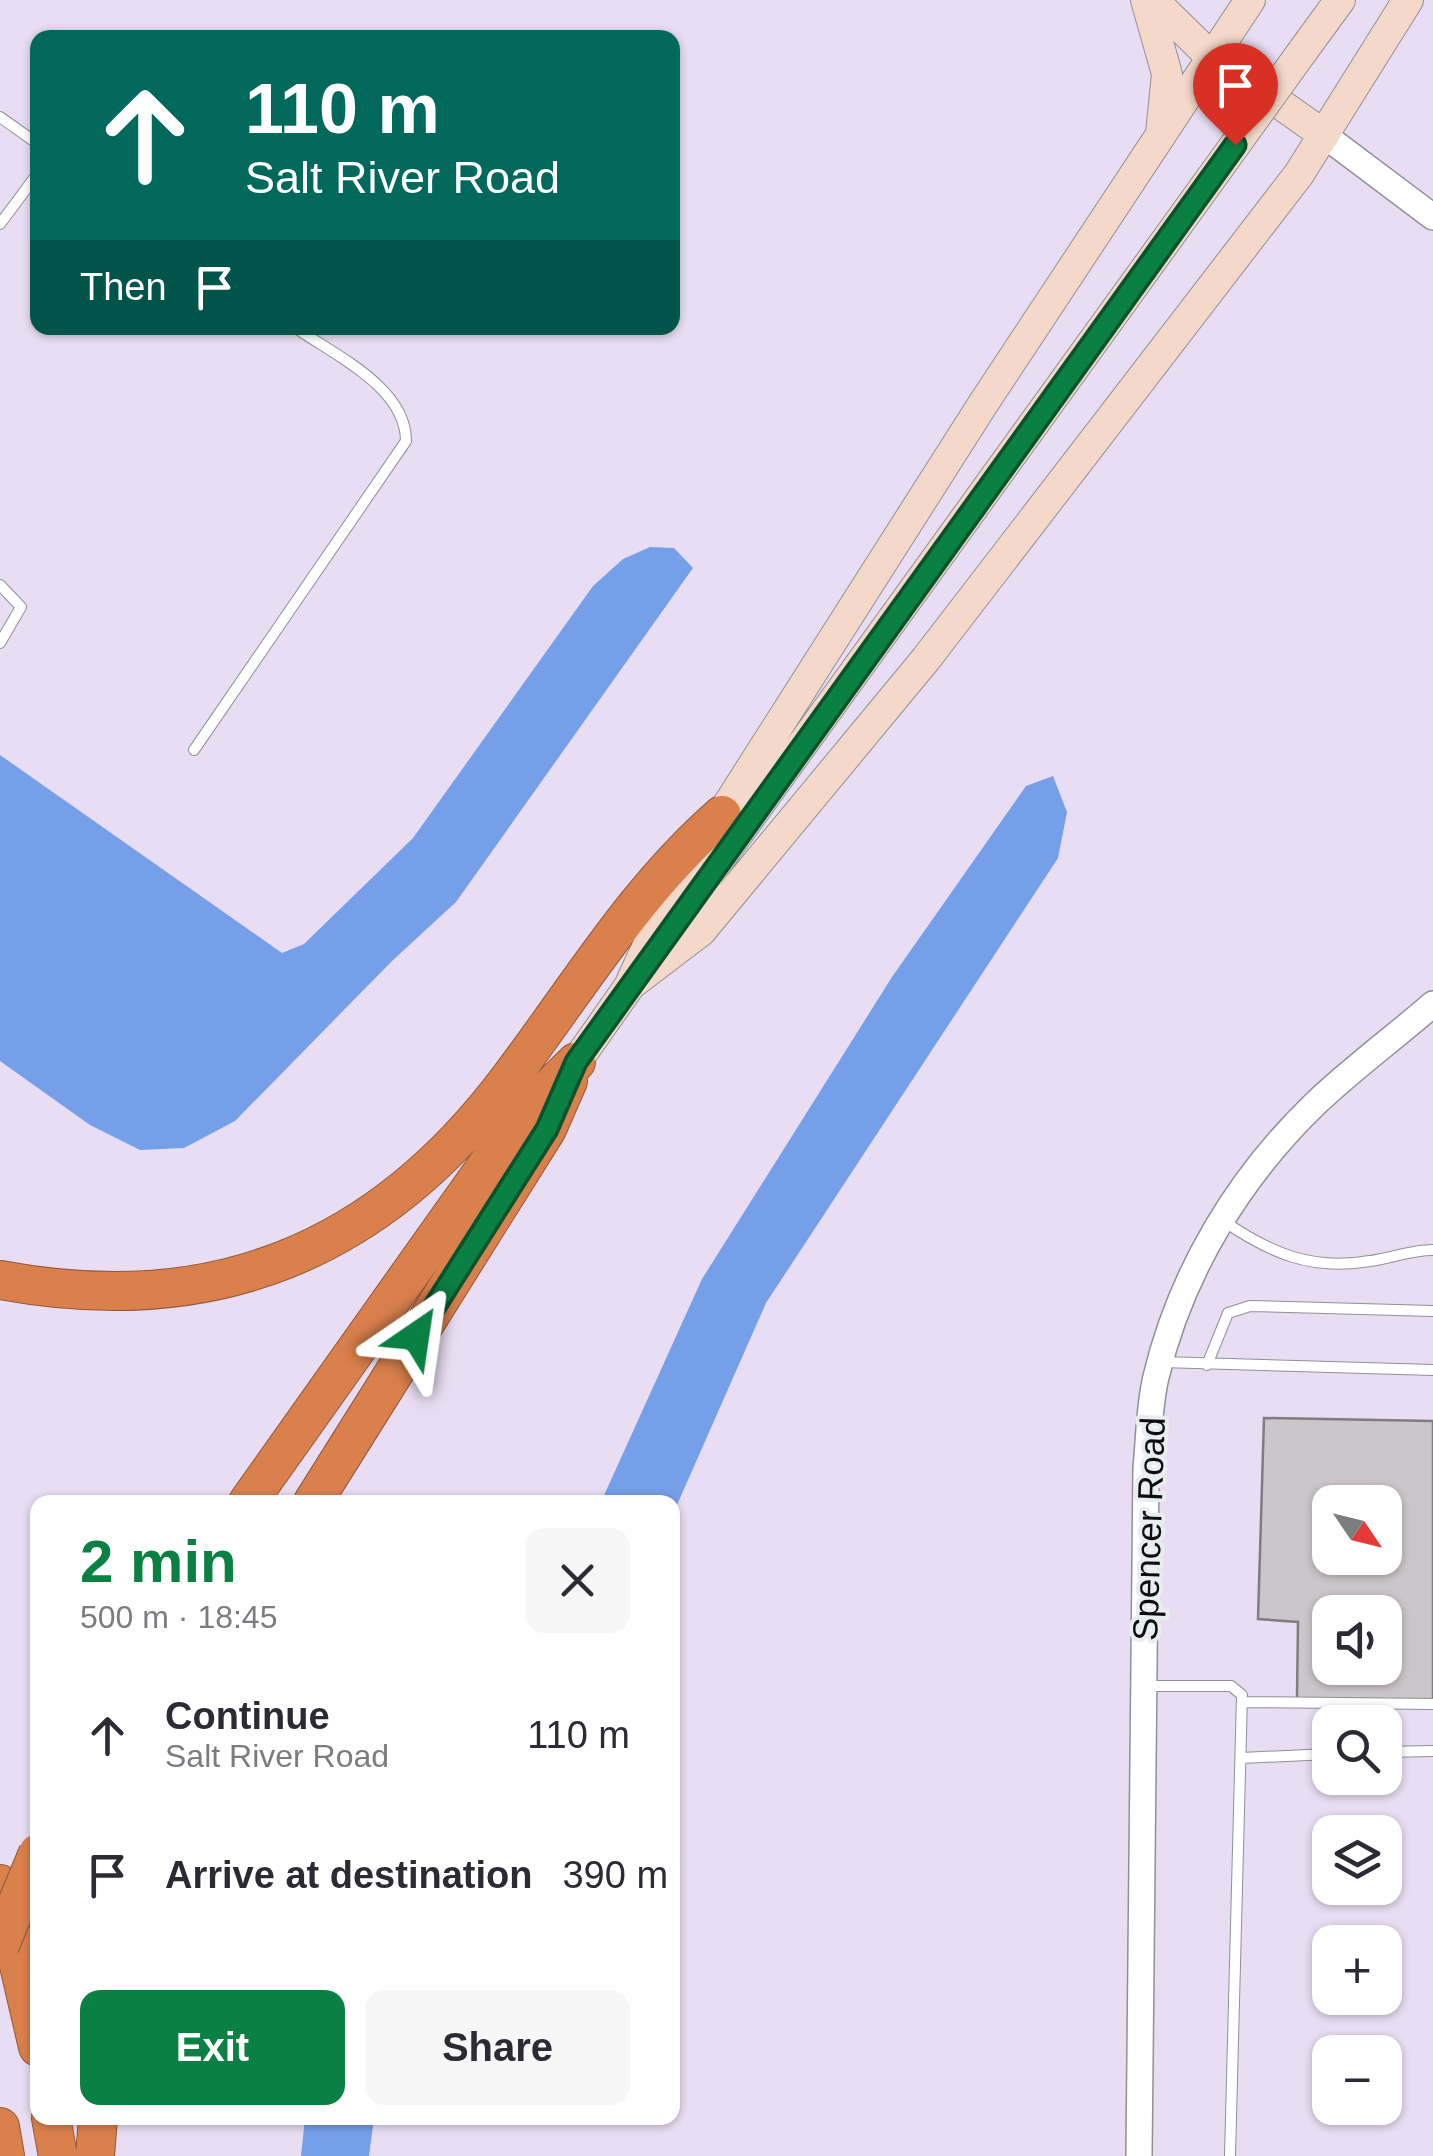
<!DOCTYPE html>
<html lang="en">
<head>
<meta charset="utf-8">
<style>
  :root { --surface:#fff; --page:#f7f7f7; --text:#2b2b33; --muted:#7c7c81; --accent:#0b8043 }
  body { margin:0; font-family:Helvetica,sans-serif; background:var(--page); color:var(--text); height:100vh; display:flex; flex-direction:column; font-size:38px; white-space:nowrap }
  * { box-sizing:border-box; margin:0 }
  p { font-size:32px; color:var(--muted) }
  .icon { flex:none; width:55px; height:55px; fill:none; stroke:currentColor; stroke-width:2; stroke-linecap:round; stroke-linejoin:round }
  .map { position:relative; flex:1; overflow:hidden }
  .side { position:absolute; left:30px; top:1495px; width:650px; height:630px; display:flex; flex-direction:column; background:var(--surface); border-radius:20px; box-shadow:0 2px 8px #0004 }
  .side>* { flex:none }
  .hud { position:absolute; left:30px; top:30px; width:650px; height:305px; border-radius:20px; box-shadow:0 2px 8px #0004; background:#00695c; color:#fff; overflow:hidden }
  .needle { width:65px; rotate:125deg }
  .controls { position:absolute; left:1312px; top:1485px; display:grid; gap:20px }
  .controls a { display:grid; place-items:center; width:90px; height:90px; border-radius:20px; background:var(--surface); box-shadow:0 2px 8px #0004; font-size:50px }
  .pin { position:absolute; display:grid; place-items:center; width:85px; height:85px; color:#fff; margin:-102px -42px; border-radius:50% 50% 50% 0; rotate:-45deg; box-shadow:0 0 10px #0007 }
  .pin .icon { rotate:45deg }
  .me { position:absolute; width:110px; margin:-55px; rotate:32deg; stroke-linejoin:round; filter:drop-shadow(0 0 8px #0008) }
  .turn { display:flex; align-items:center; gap:35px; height:210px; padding:0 50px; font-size:45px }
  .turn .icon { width:130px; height:130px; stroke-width:2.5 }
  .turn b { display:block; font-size:70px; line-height:85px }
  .then { display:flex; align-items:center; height:95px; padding:0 50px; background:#0003; gap:20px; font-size:38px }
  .round { display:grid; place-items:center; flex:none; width:105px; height:105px; border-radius:20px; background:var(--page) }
  .head { display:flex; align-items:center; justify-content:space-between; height:170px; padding:0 50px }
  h1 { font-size:60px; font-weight:800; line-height:75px; color:var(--accent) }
  .primary-button { display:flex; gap:20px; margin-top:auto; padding:20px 50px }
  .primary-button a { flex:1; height:115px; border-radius:20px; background:var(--accent); color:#fff; font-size:40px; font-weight:800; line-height:115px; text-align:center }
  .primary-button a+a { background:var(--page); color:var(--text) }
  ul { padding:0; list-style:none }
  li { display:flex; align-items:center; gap:30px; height:140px; padding:0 50px }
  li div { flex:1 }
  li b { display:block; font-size:38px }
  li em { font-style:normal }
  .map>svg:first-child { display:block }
  .industrial { fill:#e8ddf2; fill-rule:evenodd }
  .water { fill:#759fe8 }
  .building { fill:#cbc6c9; stroke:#807c7f; stroke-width:2.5; fill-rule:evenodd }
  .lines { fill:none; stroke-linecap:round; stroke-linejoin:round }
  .service-casing { stroke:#8e9295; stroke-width:12 }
  .tertiary-casing { stroke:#8e9295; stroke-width:28 }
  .secondary-casing { stroke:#8e9295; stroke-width:32 }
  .motorway-casing { stroke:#925837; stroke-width:40 }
  .service { stroke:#fff; stroke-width:10 }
  .tertiary { stroke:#fff; stroke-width:25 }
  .secondary { stroke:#f4d9ca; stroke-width:30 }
  .motorway { stroke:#da804d; stroke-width:38 }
  .secondary-bridge-casing { stroke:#8e9295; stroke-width:32; stroke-linecap:butt }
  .motorway-bridge-casing { stroke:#925837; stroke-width:40; stroke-linecap:butt }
  .secondary-bridge { stroke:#f4d9ca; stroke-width:30 }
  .motorway-bridge { stroke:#da804d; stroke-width:38 }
  .route-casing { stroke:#07532c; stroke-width:25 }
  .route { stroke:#0b8043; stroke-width:18 }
  .labels { text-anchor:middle; stroke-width:8; stroke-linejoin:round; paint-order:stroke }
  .street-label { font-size:35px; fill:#0c0d0f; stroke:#e8edf0 }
</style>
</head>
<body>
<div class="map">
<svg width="1433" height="2156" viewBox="0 0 1433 2156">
  <rect width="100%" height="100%" fill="#e8edf0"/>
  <!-- industrial -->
  <path class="industrial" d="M0 0H1433V2156H0ZM38 38H672V328H38ZM38 1502H672V2118H38ZM1330 1502H1385V1558H1330ZM1330 1612H1385V1668H1330ZM1330 1722H1385V1778H1330ZM1330 1832H1385V1888H1330ZM1330 1942H1385V1998H1330ZM1330 2052H1385V2108H1330Z"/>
  <!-- water -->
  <path class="water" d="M650 547 674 548 693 568 456 902 392 961 235 1121 184 1148 140 1150 90 1125 0 1061V755L282 953 304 944 413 838 593 586 623 559Z
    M1053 776 1067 812 1058 858 766 1303 673 1514 672 1502H601L702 1279 892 977 1026 786Z
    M305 2118H374L369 2156H301Z"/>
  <!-- building -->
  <path class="building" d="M1264 1418 1433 1421V1700L1297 1698 1298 1622 1258 1619ZM1330 1502H1385V1558H1330ZM1330 1612H1385V1668H1330Z"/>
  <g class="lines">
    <defs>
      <path id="service" d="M0 117 38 144
        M0 224 38 173
        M0 585 21 607 0 643
        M194 750 406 441C406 387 334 355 296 328
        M1222 1220C1270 1253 1311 1271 1370 1261 1391 1258 1412 1250 1433 1250
        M1161 1362 1433 1370
        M1207 1365 1228 1313 1250 1306 1433 1311
        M1145 1686H1231L1242 1695 1230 2156
        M1243 1702 1433 1704
        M1385 1752 1433 1751
        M1241 1758 1330 1754"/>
      <path id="tertiary" d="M1324 135 1433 217
        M1139 2156 1146 1468C1149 1438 1149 1406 1156 1377 1181 1272 1239 1177 1316 1103 1353 1068 1395 1037 1433 1004"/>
      <path id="secondary" d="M1146 0 1167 74 1161 133
        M1153 0 1203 49 1324 135
        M1302 52 1340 0
        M698 889 1235 145
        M631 982 673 891 983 404 1250 0
        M630 985 701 931 926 659 1299 174 1408 0
        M576 1062 640 971"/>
      <path id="motorway" d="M0 1280C213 1320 379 1252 509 1079 578 988 635 891 722 815
        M248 1502 524 1113 576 1062
        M313 1502 547 1129 568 1081
        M0 1884 38 2047
        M51 2118 58 2156
        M0 2127 5 2156
        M95 2156 98 2118"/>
    </defs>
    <!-- service casing -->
    <use href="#service" class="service-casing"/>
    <!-- tertiary casing -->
    <use href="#tertiary" class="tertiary-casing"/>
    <!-- secondary casing -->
    <use href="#secondary" class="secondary-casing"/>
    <!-- motorway casing -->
    <use href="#motorway" class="motorway-casing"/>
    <!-- service -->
    <use href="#service" class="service"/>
    <!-- tertiary -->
    <use href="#tertiary" class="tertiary"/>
    <!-- secondary -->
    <use href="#secondary" class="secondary"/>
    <!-- motorway -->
    <use href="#motorway" class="motorway"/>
    <defs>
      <path id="secondary-bridge" d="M1235 145 1302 52"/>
      <path id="motorway-bridge" d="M0 1945 38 1853"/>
    </defs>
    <!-- secondary-bridge casing -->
    <use href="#secondary-bridge" class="secondary-bridge-casing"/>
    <!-- motorway-bridge casing -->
    <use href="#motorway-bridge" class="motorway-bridge-casing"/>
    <!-- secondary-bridge -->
    <use href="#secondary-bridge" class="secondary-bridge"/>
    <!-- motorway-bridge -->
    <use href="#motorway-bridge" class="motorway-bridge"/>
  </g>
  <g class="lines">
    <defs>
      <path id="route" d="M416 1336 547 1129 576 1062 1235 145"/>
    </defs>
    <!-- route casing -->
    <use href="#route" class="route-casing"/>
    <!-- route -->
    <use href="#route" class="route"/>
  </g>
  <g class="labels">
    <!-- street labels -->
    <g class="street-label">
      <text transform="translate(1149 1529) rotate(-88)" y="12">Spencer Road</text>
    </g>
  </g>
</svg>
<div class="controls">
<a><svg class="needle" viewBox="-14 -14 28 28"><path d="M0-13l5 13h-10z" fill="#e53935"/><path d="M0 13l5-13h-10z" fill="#7c7c81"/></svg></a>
<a><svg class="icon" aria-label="sound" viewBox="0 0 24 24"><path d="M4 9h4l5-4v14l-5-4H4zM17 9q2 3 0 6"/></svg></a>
<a><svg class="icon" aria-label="search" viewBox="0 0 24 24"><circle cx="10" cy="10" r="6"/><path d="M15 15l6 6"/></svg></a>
<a><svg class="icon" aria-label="layers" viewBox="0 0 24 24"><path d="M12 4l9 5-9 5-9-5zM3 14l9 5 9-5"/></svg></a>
<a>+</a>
<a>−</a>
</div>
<div class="pin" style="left:1235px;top:145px;background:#d93025"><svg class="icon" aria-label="arrive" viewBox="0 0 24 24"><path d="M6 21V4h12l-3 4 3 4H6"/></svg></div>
<svg class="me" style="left:416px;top:1336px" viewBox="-20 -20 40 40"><path d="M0-17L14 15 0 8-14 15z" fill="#0b8043" stroke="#fff" stroke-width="4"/></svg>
<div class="hud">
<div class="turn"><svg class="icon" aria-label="ahead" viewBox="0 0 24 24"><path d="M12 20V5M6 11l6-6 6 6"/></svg><div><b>110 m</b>Salt River Road</div></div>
<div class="then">Then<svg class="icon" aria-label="arrive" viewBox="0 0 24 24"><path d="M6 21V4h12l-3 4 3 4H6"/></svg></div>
</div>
<section class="side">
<div class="head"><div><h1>2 min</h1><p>500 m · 18:45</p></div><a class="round"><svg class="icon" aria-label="close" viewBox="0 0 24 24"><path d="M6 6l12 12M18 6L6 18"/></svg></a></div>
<ul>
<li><svg class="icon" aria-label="ahead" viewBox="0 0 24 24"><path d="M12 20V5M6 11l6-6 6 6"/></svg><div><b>Continue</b><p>Salt River Road</p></div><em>110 m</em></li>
<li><svg class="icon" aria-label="arrive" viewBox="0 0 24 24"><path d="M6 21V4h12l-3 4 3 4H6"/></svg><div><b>Arrive at destination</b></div><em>390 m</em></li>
</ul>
<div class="primary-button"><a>Exit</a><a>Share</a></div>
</section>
</div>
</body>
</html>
